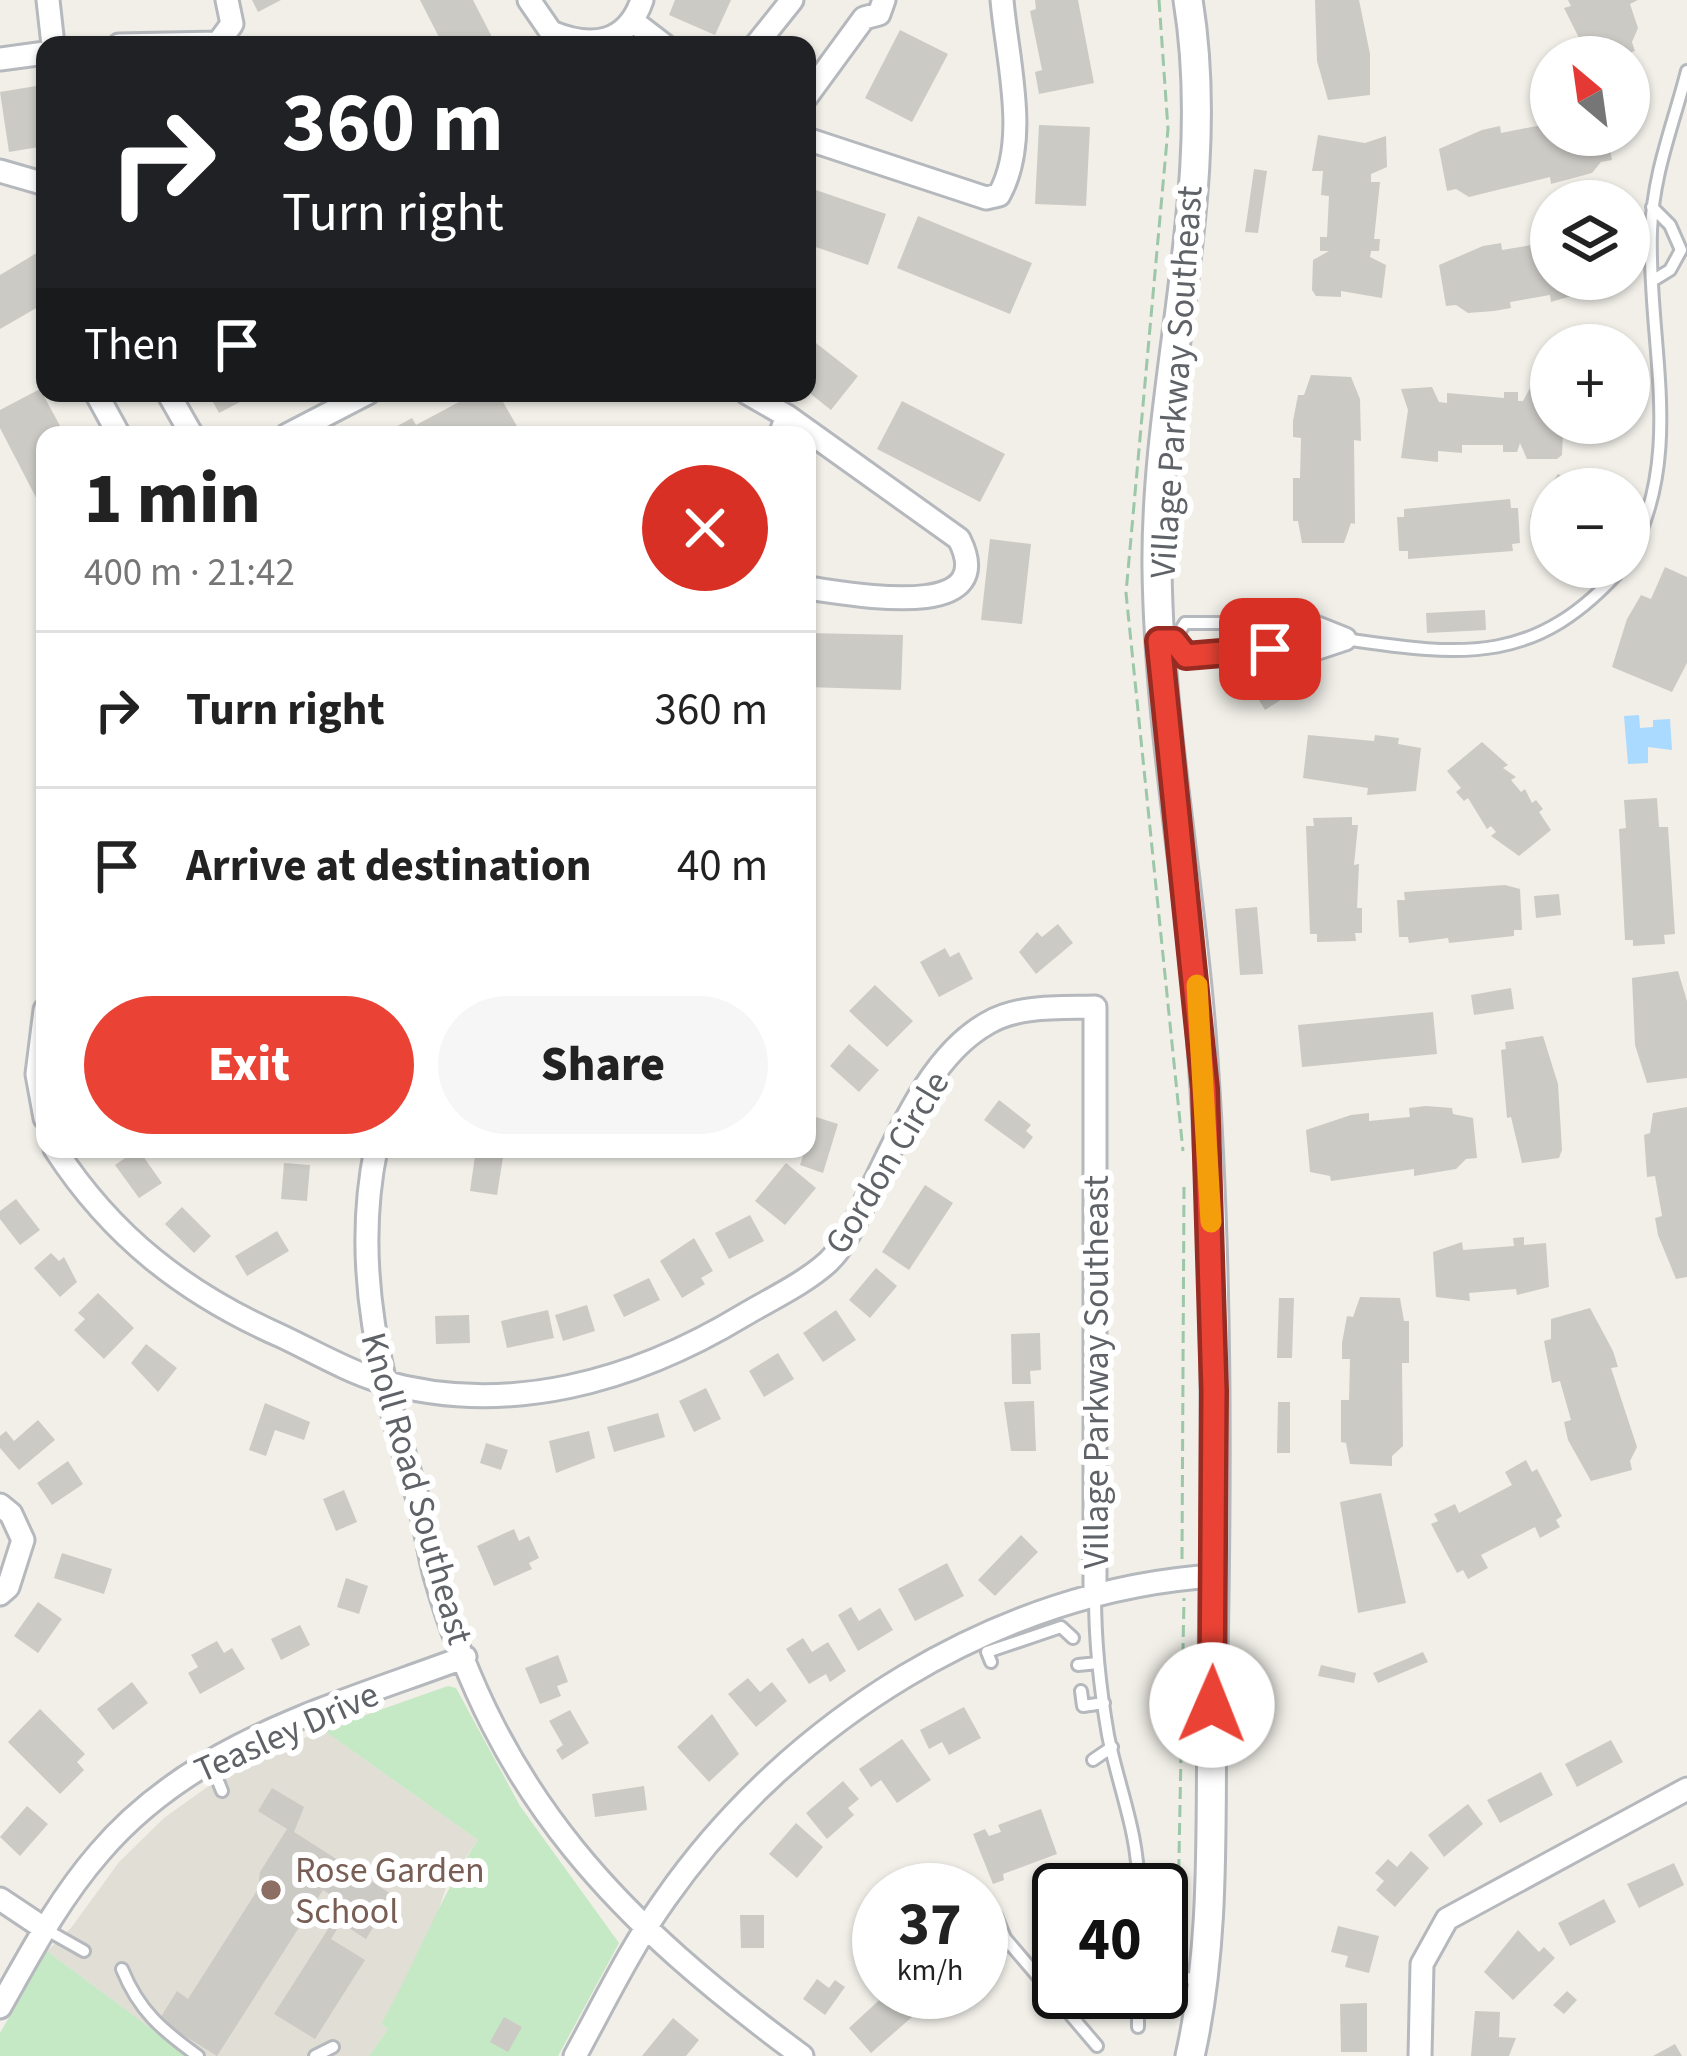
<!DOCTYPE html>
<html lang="en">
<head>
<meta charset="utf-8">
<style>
  :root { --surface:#fff; --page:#f6f6f6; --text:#222; --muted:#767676; --line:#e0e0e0; --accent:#ea4335 }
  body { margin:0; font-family:"Source Sans 3",sans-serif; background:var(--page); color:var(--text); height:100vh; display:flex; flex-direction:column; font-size:45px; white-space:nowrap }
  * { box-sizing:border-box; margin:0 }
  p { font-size:39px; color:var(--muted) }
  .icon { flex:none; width:66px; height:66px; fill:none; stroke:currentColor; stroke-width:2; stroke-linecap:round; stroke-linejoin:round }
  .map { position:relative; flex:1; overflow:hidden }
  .sheet { position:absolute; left:36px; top:426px; width:780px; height:732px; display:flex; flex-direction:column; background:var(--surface); border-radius:24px; box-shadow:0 3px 9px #0004 }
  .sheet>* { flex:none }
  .banner { position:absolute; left:36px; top:36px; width:780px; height:366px; border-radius:24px; box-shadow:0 3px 9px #0004; background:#202124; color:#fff; overflow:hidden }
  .needle { width:78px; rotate:331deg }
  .buttons { position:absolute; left:1530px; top:36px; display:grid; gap:24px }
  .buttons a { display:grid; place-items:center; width:120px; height:120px; border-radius:50%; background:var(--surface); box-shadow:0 3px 9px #0004; font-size:60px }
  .speed { position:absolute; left:852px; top:1863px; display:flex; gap:24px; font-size:60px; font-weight:700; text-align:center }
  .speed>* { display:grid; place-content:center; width:156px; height:156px; border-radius:50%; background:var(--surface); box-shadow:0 3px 9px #0004; line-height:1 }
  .speed small { font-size:30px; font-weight:400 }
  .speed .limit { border:6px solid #111; border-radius:18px; background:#fff; color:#111 }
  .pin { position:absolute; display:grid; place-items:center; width:102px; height:102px; color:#fff; margin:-51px; border-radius:24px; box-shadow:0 6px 18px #0006 }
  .me { position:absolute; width:132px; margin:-66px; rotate:1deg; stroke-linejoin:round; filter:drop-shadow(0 0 9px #0008) }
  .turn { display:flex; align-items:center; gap:42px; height:252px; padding:0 48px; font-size:54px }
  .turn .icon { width:156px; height:156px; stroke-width:2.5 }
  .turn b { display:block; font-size:84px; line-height:102px }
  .then { display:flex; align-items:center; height:114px; padding:0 48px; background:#0003; gap:24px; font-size:45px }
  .round { display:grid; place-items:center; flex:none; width:126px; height:126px; border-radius:63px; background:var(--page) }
  .head { display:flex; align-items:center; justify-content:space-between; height:204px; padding:0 48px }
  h1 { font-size:72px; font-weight:800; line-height:90px }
  .cta { display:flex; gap:24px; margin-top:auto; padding:24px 48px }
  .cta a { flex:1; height:138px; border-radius:72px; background:var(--accent); color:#fff; font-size:48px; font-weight:800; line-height:138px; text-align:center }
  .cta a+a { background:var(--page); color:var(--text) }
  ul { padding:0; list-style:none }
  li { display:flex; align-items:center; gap:36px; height:156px; padding:0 48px; border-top:3px solid var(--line) }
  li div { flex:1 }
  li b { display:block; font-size:45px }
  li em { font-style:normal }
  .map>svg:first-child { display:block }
  .education { fill:#e1ded6 }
  .green { fill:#c5e8c5 }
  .water { fill:#aadaff }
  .building { fill:#cccac5 }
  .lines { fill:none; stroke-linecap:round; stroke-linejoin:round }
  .service-casing { stroke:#b5b8bc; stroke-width:16 }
  .minor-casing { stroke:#b5b8bc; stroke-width:27 }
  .tertiary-casing { stroke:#b5b8bc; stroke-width:33 }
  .path { stroke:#9cc7a9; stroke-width:3; stroke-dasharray:12 6; stroke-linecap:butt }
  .service { stroke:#fff; stroke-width:10 }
  .minor { stroke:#fff; stroke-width:21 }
  .tertiary { stroke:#fff; stroke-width:27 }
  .route-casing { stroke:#982c22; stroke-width:30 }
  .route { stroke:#ea4335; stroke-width:21 }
  .slow { stroke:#f59e0b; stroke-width:21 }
  .education-dot { fill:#8d6e63; stroke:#fff; stroke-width:4.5 }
  .labels { text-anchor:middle; stroke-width:12; stroke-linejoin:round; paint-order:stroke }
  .street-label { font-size:36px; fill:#5f6368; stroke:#fff }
  .education-label { font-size:36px; fill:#785e54; stroke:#fff; text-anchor:start }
</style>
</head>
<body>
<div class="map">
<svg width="1687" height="2056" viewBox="0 0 1687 2056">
  <rect width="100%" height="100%" fill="#f1efe8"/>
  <!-- education -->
  <path class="education" d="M323 1730 478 1840 447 1885 427 1943 381 2024 388 2029 369 2056H188L47 1951 71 1928 119 1862 164 1818 231 1770Z"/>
  <!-- green -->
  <path class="green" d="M448 1686 456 1688 520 1806 619 1943 558 2056H369L388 2029 381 2024C416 1963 439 1898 478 1840L323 1730Z
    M47 1951 188 2056H0V2033Z"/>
  <!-- water -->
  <path class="water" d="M1639 715 1640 728 1653 727V720L1670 719 1672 750 1648 747V763L1628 764 1624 716Z"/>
  <!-- building -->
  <path class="building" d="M252 0H281L258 12Z
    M420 0H473L492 37 476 45H443Z
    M675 0H731L715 35 669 15Z
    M1035 0H1078L1094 83 1039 94 1035 72 1042 70 1030 11 1036 9Z
    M1315 0H1359L1370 54V95L1328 100 1317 61Z
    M1568 0H1638L1630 4 1638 28 1632 42 1635 51 1618 57 1588 56 1564 8 1571 6Z
    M900 30 948 54 912 122 865 98Z
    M42 85 45 146 9 152 0 92Z
    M1551 115V135H1607L1612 160 1601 162 1592 173 1551 184 1550 177 1469 197 1456 189 1447 191 1439 149 1482 130 1500 126 1501 133 1542 125 1540 117Z
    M1039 125 1090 127 1086 206 1035 204Z
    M1318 135 1365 143 1386 136 1387 167 1371 174V182H1380L1374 239H1380L1379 251H1371L1370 257 1386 265 1382 298 1341 291V297L1316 296 1312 290 1313 260 1329 251H1320V237H1327L1329 196 1321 195 1323 171H1312Z
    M1254 169 1267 171 1258 233 1245 232Z
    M807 187 886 214 868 265 807 244Z
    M918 216 1032 263 1010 314 897 268Z
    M1551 234V279H1601L1602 287 1551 302 1550 295 1510 302 1511 308 1494 311 1468 313 1456 305 1446 306 1439 265 1483 246 1501 243 1502 250 1543 243 1541 235Z
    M45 248V303L0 329V275Z
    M807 336 858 376 831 410 807 391Z
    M1311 375 1351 377 1360 399 1361 441 1354 440 1355 524 1351 523 1344 543H1302L1298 521H1293V478H1300L1301 438 1293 437V421L1298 395H1304Z
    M1531 386 1551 387V423L1563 430 1562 455 1557 459H1527L1520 443 1517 452H1503V445H1462V453L1438 451V462L1401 458 1408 410 1401 389 1432 387 1439 402 1447 403V393L1504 398V392H1518V401H1523Z
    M40 389 65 435H45V515L0 428V410Z
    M208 393H257L219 413Z
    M458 393H498L519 430 511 435H381L412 418 416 425 459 402Z
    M902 401 1005 454 980 502 877 449Z
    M676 426 702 434V435H674Z
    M1558 474 1576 485 1551 489 1548 528 1530 517Z
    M1510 499 1511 508H1518L1520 543 1512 544 1513 551 1408 559V551H1399L1397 517H1404V509Z
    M990 539 1031 544 1022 624 981 620Z
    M1665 567 1687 577V663L1672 692 1612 667 1627 619 1641 595 1651 599Z
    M1485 610 1486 630 1427 633 1426 613Z
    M807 633 903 635 901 690 807 687Z
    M1297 665 1308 683 1265 710 1254 692Z
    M1308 735 1374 741 1375 735 1399 738 1398 744 1421 748 1416 791 1367 795 1368 788 1303 778Z
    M1482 742 1508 765 1503 768 1516 777 1511 780 1521 792 1525 789 1532 803 1536 800 1543 809 1539 812 1551 830 1519 856 1491 836 1496 832 1491 826 1487 829 1468 798 1464 801 1456 792 1461 788 1447 771Z
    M1657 798 1659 827H1668L1675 934 1664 935 1665 944 1633 946V940H1625L1619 829 1626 828 1624 800Z
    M1352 817V825H1358L1354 865 1359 864 1357 908H1362V933H1355L1356 941 1317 942V934H1310L1306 826H1314L1313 818Z
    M1505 885 1520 889 1522 930H1514V936L1449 943 1448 938 1409 943 1408 937H1399L1397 900H1405L1404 892Z
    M1559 894 1561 915 1536 918 1534 896Z
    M1257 907 1263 974 1240 975 1235 909Z
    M1058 924 1073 943 1036 974 1019 952 1037 932 1042 937Z
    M945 948 950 957 959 952 973 979 939 997 920 962Z
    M1678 971 1687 1001V1078L1647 1083 1635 1045 1632 978Z
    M875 985 913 1021 887 1047 849 1011Z
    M1511 988 1514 1009 1474 1015 1471 995Z
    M1433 1012 1437 1054 1302 1067 1298 1025Z
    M1543 1036 1558 1084 1562 1150 1559 1158 1522 1163 1511 1117 1507 1118 1501 1050 1506 1049 1505 1042Z
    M849 1044 879 1070 859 1092 830 1066Z
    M999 1100 1031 1125 1026 1131 1033 1137 1024 1149 984 1120Z
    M1426 1106 1452 1108 1453 1114 1473 1118 1477 1158 1466 1159 1456 1169 1414 1176V1169L1331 1181 1330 1176 1310 1172 1306 1130 1351 1115 1369 1113V1121L1410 1117 1409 1108Z
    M1687 1107V1277L1676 1279 1658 1235 1655 1218 1662 1216 1655 1176 1647 1177 1644 1135 1650 1133 1653 1113Z
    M816 1117 838 1124 823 1173 800 1165Z
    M138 1149 162 1183 139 1198 115 1165Z
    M476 1149 504 1151 497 1195 470 1191Z
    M284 1163 310 1165 307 1201 281 1199Z
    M786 1163 816 1188 785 1225 755 1201Z
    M925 1185 953 1203 909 1270 882 1252Z
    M16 1199 40 1230 20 1245 0 1219V1211Z
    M182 1207 211 1236 194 1253 165 1224Z
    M750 1215 764 1241 729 1259 715 1233Z
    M277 1231 289 1251 247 1276 235 1256Z
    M1524 1237V1245L1546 1243 1549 1287 1517 1295 1516 1289 1469 1293 1470 1301 1436 1297 1433 1252 1462 1242 1463 1250 1514 1246 1513 1238Z
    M694 1238 713 1271 701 1278 705 1284 682 1298 660 1261Z
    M51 1253 59 1261 64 1257 77 1282 60 1297 34 1268Z
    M876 1268 897 1286 870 1318 849 1300Z
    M649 1278 660 1300 624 1317 613 1295Z
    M98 1293 134 1328 104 1359 74 1330 85 1319 78 1313Z
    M1360 1297 1400 1298 1404 1321H1409V1363H1402L1403 1446 1392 1456V1466L1350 1464 1346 1443 1341 1442V1400H1349L1350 1359H1342V1343L1347 1316 1353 1317Z
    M1279 1298H1294L1292 1358H1277Z
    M587 1305 595 1331 563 1341 555 1315Z
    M1590 1308 1613 1351 1618 1367 1611 1368 1637 1447 1630 1461 1632 1470 1591 1481 1568 1440 1564 1422 1571 1420 1560 1381 1552 1383 1544 1341 1551 1339V1319Z
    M548 1310 554 1338 507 1348 501 1321Z
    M836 1310 856 1340 823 1362 803 1333Z
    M469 1315 470 1343 436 1344 435 1316Z
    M1040 1333 1041 1370 1030 1371 1031 1384H1012L1011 1334Z
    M146 1344 177 1368 158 1392 131 1363Z
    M778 1353 794 1379 764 1397 749 1371Z
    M706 1388 721 1419 694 1432 679 1401Z
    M1034 1401 1036 1451H1011L1004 1402Z
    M1278 1402H1290V1453H1277Z
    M265 1403 310 1422 304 1440 275 1430 266 1456 249 1450Z
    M658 1413 665 1437 614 1452 607 1427Z
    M38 1420 55 1440 19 1470 0 1448V1436L6 1431 14 1441Z
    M589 1431 595 1458 556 1473 549 1441Z
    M486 1443 508 1450 501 1470 480 1463Z
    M1526 1460 1532 1472 1537 1469 1562 1516 1556 1520 1560 1527 1540 1538 1535 1527 1481 1555 1488 1568 1468 1579 1463 1570 1457 1573 1431 1524 1438 1521 1434 1514 1455 1504 1459 1513 1512 1485 1505 1472Z
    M68 1461 83 1484 52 1505 37 1483Z
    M344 1490 357 1522 336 1531 323 1499Z
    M1381 1493 1406 1603 1358 1613 1340 1502Z
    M514 1529 519 1541 529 1536 539 1558 529 1563 532 1569 494 1586 477 1546Z
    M1021 1535 1038 1552 995 1596 978 1580Z
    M62 1553 112 1569 104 1594 54 1578Z
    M947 1563 964 1596 915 1621 898 1589Z
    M346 1578 368 1586 359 1614 337 1607Z
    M38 1602 62 1619 38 1653 14 1636Z
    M851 1607 859 1621 880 1608 893 1630 858 1651 838 1615Z
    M300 1625 310 1645 281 1660 271 1639Z
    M803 1638 812 1652 828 1642 846 1671 830 1682 826 1674 809 1684 786 1649Z
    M217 1641 224 1653 232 1648 245 1669 200 1694 188 1673 198 1667 191 1655Z
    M1423 1652 1428 1662 1378 1683 1373 1673Z
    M558 1655 568 1682 557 1686 561 1696 540 1704 525 1668Z
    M1321 1665 1356 1673 1354 1683 1318 1676Z
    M748 1678 760 1692 772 1682 787 1701 756 1727 728 1694Z
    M132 1682 148 1703 113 1730 97 1709Z
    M964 1707 981 1738 949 1755 942 1742 929 1749 920 1730Z
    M40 1709 85 1754 77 1762 84 1770 60 1794 8 1742Z
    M570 1710 589 1743 562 1760 556 1750 563 1745 549 1721Z
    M712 1714 739 1754 709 1782 677 1747Z
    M902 1739 931 1780 897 1803 881 1780 871 1787 859 1769Z
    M1611 1740 1623 1762 1577 1787 1565 1764Z
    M1541 1772 1553 1795 1500 1823 1487 1800Z
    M843 1781 859 1799 848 1808 854 1815 827 1839 806 1813Z
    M644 1786 647 1810 595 1817 592 1794Z
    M272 1788 304 1807 294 1832 393 1895 366 1939 341 1923 331 1939 365 1960 315 2039 274 2014 344 1904 323 1890 217 2056 159 2020 177 1991 188 1999 258 1889 260 1872 287 1829 258 1811Z
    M1468 1804 1483 1824 1444 1857 1428 1835Z
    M27 1806 48 1824 20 1856 0 1837Z
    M1041 1809 1057 1854 1003 1874 1004 1880 993 1884 973 1834 985 1829 989 1836 1001 1832 998 1825Z
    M796 1823 823 1847 797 1878 769 1854Z
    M1411 1851 1429 1868 1395 1907 1376 1890 1384 1881 1375 1873 1388 1859 1397 1867Z
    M1674 1863 1684 1885 1639 1908 1627 1884Z
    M1604 1899 1616 1922 1570 1946 1558 1923Z
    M740 1915H764V1948H741Z
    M1338 1926 1379 1936 1369 1973 1345 1967 1348 1956 1331 1952Z
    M1518 1930 1539 1952 1544 1947 1555 1958 1513 2000 1484 1972Z
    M817 1979 829 1988 835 1980 845 1987 825 2015 803 1999Z
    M1567 1991 1577 2000 1564 2014 1553 2005Z
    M888 1992H904L910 1999 901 2006 912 2017 871 2053 849 2028Z
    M1367 2003V2052H1341L1340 2004Z
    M1475 2011 1500 2012 1499 2037 1516 2038 1509 2056H1471Z
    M504 2017 522 2027 508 2052 490 2042Z
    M673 2018 699 2040 686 2056H642Z
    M1675 2044 1682 2056H1653Z"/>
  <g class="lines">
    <defs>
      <path id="service" d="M1652 207 1670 225 1681 250 1670 270 1652 281
        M1629 556C1686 454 1647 341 1651 231 1653 173 1673 126 1687 71
        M1345 639C1465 657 1537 665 1623 567
        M1164 641H1174L1186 656 1270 649 1303 653
        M1174 641 1185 623H1305
        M1095 1595C1095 1642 1100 1689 1108 1735 1118 1786 1140 1837 1138 1890
        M991 1662 987 1652 1061 1627 1073 1638
        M1078 1665 1098 1663
        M1081 1691 1083 1706 1104 1703
        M1093 1760 1112 1747
        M210 1761 222 1791
        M1080 1882 1085 1890
        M996 1916 1005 1938 1097 2046
        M45 1929 84 1951
        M122 1969C139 2011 162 2030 198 2056
        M1161 1974 1199 1980
        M1138 1992V2027
        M315 2056 333 2047"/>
      <path id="minor" d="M48 0 53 45
        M529 0 551 32C592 49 627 44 642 0
        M634 22 664 45
        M119 45 218 43 232 24 227 0
        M756 45 792 0
        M0 59 45 53
        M807 96 864 18 879 14 884 0
        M807 139 986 198 999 195C1030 140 1007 60 1002 0
        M0 171 45 184
        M96 393 119 435
        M168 393 192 435
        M747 393 787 416
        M287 435 368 393
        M780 435 787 416 959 539C1003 626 843 592 807 588
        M1305 623 1345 639
        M1303 653 1345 639
        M45 1010 37 1074 45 1118
        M55 1149C112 1237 186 1294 281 1336 313 1351 347 1371 380 1381 507 1418 635 1381 744 1315 771 1299 805 1283 828 1262 847 1244 858 1215 870 1192 898 1136 930 1055 988 1023 1018 1005 1061 1008 1095 1007V1592
        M376 1149C351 1269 381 1382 417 1496 425 1522 428 1550 435 1576 499 1800 620 1922 802 2056
        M0 1505 11 1514 23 1540 8 1587 0 1594
        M0 1899 45 1929
        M0 2007C30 1954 59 1899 99 1853 193 1742 334 1706 465 1657
        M575 2056C604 2003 631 1947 666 1898 789 1722 999 1589 1215 1576
        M1420 2056 1422 1964 1447 1919 1687 1789"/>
      <path id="tertiary" d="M1188 0C1219 188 1155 380 1157 568 1159 725 1189 876 1201 1032 1218 1255 1217 1481 1212 1705 1210 1822 1216 1942 1190 2056"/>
    </defs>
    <!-- service casing -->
    <use href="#service" class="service-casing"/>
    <!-- minor casing -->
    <use href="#minor" class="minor-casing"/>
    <!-- tertiary casing -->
    <use href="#tertiary" class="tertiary-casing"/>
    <!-- path -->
    <path class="path" d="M1159 0 1168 129 1126 593 1183 1151
      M1182 1559 1184 1184
      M1177 1961 1184 1598"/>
    <!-- service -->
    <use href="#service" class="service"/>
    <!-- minor -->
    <use href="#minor" class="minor"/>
    <!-- tertiary -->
    <use href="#tertiary" class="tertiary"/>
  </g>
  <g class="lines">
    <defs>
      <path id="route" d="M1212 1705 1214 1391 1205 1089 1159 641H1174L1186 656 1270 649"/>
    </defs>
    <!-- route casing -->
    <use href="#route" class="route-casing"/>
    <!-- route -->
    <use href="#route" class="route"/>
    <!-- slow -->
    <path class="slow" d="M1197 985 1211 1222"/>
  </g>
  <!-- markers -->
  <circle class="education-dot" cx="271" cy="1890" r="12"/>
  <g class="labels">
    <!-- street labels -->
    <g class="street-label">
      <text transform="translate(1175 382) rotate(-86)" y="13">Village Parkway Southeast</text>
      <text transform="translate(886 1162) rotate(-59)" y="13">Gordon Circle</text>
      <text transform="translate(1095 1372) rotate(-90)" y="13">Village Parkway Southeast</text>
      <text transform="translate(418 1488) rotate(74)" y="13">Knoll Road Southeast</text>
      <text transform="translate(286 1731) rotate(-24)" y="13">Teasley Drive</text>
    </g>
    <!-- education labels -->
    <g class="education-label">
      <text x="295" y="1882">Rose Garden<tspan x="295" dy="41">School</tspan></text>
    </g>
  </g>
</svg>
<div class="buttons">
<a><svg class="needle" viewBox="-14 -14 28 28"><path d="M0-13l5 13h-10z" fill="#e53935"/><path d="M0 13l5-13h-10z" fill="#767676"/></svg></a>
<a><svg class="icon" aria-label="layers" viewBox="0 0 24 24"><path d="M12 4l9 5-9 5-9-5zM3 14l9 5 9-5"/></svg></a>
<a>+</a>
<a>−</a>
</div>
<div class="speed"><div>37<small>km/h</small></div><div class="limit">40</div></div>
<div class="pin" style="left:1270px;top:649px;background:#d93025"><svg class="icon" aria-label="arrive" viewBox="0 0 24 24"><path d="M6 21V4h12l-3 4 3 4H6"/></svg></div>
<svg class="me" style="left:1212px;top:1705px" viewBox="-20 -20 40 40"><circle r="19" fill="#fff"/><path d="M0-13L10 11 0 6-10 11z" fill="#ea4335"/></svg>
<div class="banner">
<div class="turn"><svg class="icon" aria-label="right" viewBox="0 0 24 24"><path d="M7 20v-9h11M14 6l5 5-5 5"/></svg><div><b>360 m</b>Turn right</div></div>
<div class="then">Then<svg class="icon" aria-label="arrive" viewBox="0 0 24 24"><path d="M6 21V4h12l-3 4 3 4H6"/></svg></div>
</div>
<section class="sheet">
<div class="head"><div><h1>1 min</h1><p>400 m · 21:42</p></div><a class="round" style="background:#d93025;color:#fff"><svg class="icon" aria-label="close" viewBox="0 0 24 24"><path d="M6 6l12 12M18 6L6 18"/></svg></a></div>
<ul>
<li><svg class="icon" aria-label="right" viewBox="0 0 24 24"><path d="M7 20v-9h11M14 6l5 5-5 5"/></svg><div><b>Turn right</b></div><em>360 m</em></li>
<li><svg class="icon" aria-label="arrive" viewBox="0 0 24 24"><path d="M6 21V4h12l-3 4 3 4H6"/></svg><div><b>Arrive at destination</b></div><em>40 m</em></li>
</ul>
<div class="cta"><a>Exit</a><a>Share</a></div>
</section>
</div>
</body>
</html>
